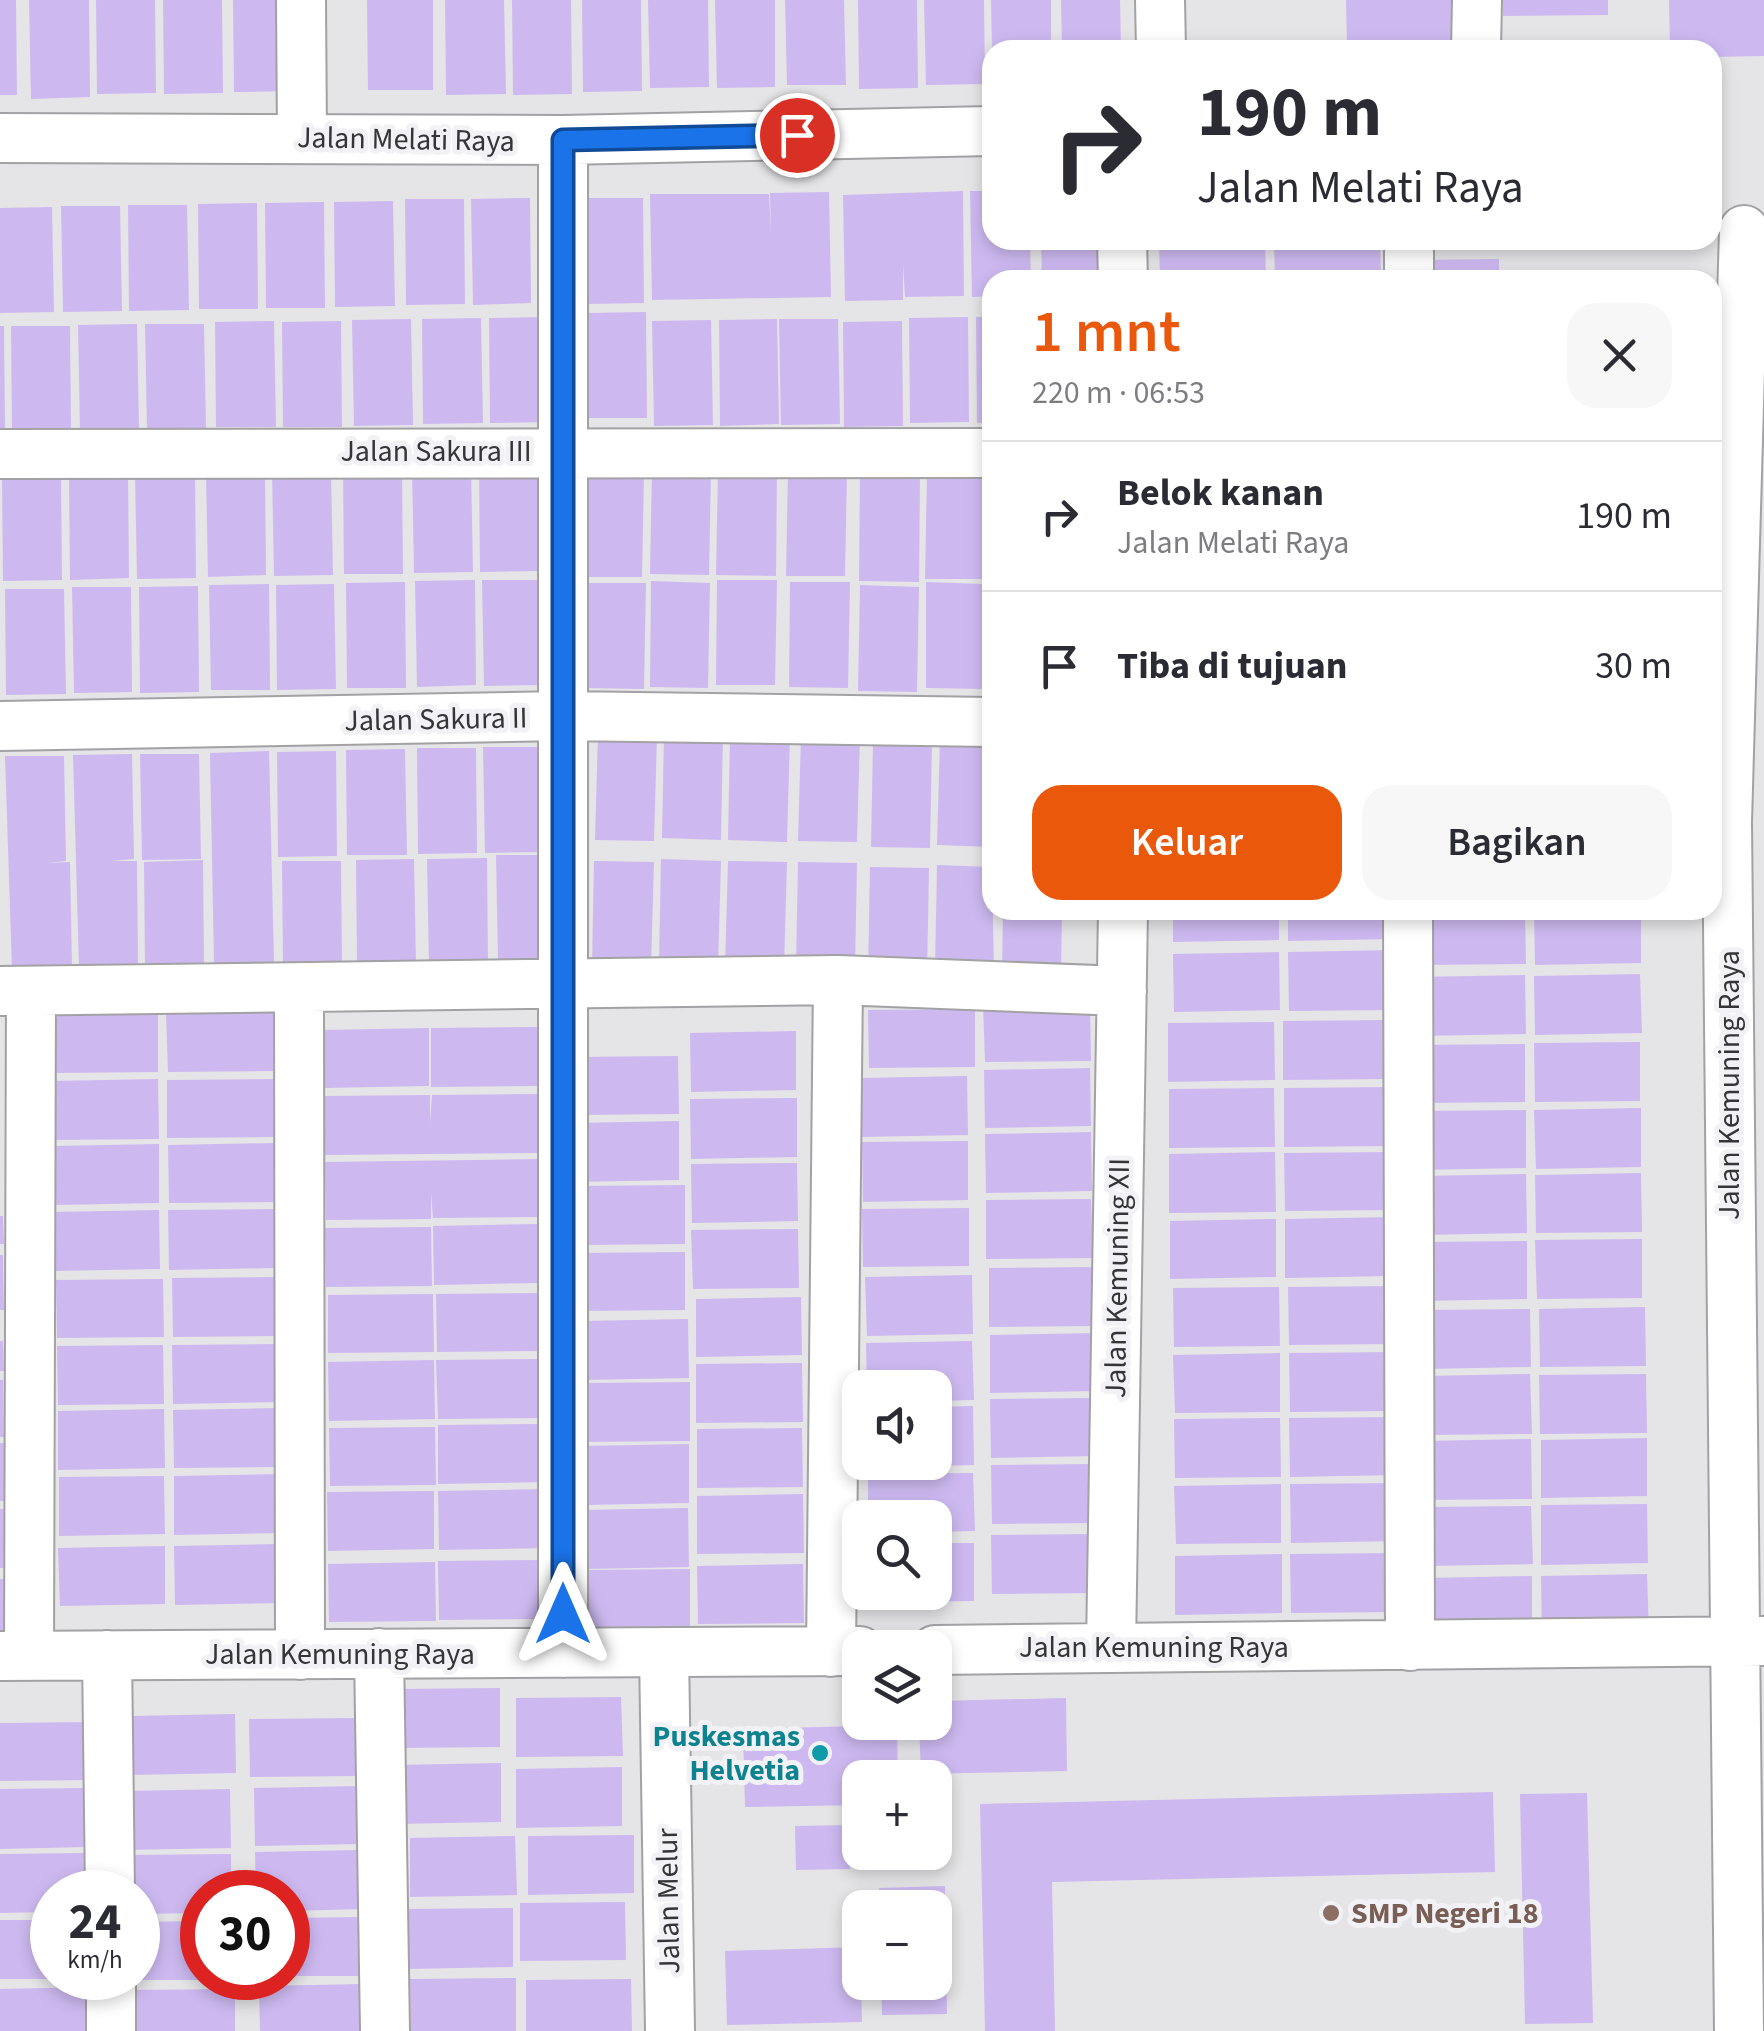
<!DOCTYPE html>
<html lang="id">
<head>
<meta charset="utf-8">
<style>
  :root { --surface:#fff; --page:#f7f7f7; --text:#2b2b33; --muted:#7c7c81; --line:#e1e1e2; --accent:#ea580c }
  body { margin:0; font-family:"Source Sans 3",sans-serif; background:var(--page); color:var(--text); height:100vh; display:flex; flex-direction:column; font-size:38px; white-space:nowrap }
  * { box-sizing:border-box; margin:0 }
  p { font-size:32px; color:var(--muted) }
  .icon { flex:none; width:55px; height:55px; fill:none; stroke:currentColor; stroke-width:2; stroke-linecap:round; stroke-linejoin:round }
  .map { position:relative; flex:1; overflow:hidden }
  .side { position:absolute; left:982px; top:270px; width:740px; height:650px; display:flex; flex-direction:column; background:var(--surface); border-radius:30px; box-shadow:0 5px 15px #0003 }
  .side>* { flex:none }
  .guide { position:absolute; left:982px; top:40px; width:740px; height:210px; border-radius:30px; box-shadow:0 5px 15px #0003; background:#fff; color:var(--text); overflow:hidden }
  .tools { position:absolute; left:842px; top:1370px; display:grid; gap:20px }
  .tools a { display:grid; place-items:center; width:110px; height:110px; border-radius:20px; background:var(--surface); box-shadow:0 5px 15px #0003; font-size:50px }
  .speed { position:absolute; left:30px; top:1870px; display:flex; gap:20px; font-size:50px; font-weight:700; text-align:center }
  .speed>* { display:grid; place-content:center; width:130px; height:130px; border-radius:50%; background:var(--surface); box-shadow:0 5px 15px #0003; line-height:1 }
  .speed small { font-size:25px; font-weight:400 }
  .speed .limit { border:15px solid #d22; background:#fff; color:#111 }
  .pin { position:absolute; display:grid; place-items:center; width:85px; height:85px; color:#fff; margin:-42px; border:5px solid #fff; border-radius:50%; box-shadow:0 2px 10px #0007 }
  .me { position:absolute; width:110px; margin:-55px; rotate:0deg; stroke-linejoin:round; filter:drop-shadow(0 0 8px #0008) }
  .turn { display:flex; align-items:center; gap:35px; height:210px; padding:0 50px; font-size:45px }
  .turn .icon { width:130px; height:130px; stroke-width:2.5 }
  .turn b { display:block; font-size:70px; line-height:85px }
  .round { display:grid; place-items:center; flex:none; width:105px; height:105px; border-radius:30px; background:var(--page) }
  .headline { display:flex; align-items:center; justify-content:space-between; height:170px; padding:0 50px }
  h1 { font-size:60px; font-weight:600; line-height:75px; color:var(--accent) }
  .action { display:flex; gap:20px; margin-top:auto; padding:20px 50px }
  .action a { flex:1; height:115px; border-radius:30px; background:var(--accent); color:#fff; font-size:40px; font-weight:600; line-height:115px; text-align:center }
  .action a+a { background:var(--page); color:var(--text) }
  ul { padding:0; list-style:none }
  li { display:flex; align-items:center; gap:30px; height:150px; padding:0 50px; border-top:2px solid var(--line) }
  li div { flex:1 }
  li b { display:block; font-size:38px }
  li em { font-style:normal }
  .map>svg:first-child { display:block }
  .building { fill:#cdb9f0 }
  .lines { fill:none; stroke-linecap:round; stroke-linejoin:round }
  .minor-casing { stroke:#a2a1a4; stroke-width:52 }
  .minor { stroke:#fff; stroke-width:48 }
  .route-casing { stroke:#114b97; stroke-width:25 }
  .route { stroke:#1a73e8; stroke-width:18 }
  .culture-dot { fill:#0f9aa8; stroke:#f2f1f5; stroke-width:4 }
  .education-dot { fill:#8d6e63; stroke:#f2f1f5; stroke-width:4 }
  .labels { text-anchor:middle; stroke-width:10; stroke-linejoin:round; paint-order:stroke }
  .street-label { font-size:30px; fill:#353436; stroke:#f2f1f5 }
  .culture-label { font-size:30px; font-weight:bold; fill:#0d838f; stroke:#f2f1f5; text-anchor:end }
  .education-label { font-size:30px; font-weight:bold; fill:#785e54; stroke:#f2f1f5; text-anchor:start }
</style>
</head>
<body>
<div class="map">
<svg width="1764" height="2031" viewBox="0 0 1764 2031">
  <rect width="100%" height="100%" fill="#e5e4e7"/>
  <!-- building -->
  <path class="building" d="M0 0H16L17 95H0Z
    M29 0H89L90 97 31 99Z
    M96 0H155L156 93 97 94Z
    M163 0H222L223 93 164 94Z
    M233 0H292L294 91 234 92Z
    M367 0H433V90H368Z
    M445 0H504L506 94 446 95Z
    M512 0H571L572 94 513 95Z
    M582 0H641L642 91 583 92Z
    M648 0H708L709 87 650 88Z
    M715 0H775V87L717 88Z
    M785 0H844L846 85H787Z
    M858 0H917L918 88 859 89Z
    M924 0H984L985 84 926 85Z
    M991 0H1051V50H992Z
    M1061 0H1120L1121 50H1062Z
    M1346 0H1465V44L1347 46Z
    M1503 0H1608V15L1503 16Z
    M1669 0H1764V56L1712 57V50H1670Z
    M963 191 964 296 905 297 903 264V300L845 301 843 195Z
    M970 191H992V240H1030L1031 280H992V296L972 297Z
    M829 192 831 297 652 300 650 194H769L771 233 770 193Z
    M530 198 531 303 473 305 471 199Z
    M583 198H643L644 303 585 304Z
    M405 199H464L465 304 406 305Z
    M393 201 395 306 335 307 334 202Z
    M324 202 325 308H266L265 203Z
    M257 203 258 309H199L198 204Z
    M128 205H187L189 310 129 311Z
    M61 206H120L122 311 63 312Z
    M52 207 54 312 0 313V208Z
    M1041 240H1100L1101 280H1042Z
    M1159 240H1265L1266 279 1160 280Z
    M1274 240H1380L1381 277 1275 278Z
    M1499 259V280H1418V260Z
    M646 312 647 418H588L587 313Z
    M548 317 549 422 490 423 489 318Z
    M968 317 969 422 910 423 909 318Z
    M976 317H992V422L977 423Z
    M481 318 483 423 423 424 422 319Z
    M411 319 413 425 354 426 352 320Z
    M777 319 779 424 720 426 719 320Z
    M779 319H838L840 424 781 425Z
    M711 320 713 425 654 426 652 321Z
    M274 321 276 427H216L215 322Z
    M341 321 342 427H283L282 322Z
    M902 321 903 426 844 427 843 322Z
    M137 324 139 429 80 430 78 325Z
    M145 324H204L206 429 147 430Z
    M0 326H4L5 431H0Z
    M11 326H70L71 431 12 432Z
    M479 466H538L540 571 480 572Z
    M412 467H471L473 572 414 573Z
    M402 468 403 574H344L343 469Z
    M652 469 711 470 709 575 650 574Z
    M265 470 266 575 208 577 206 472Z
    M331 470 333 575 274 576 272 471Z
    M718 470 777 471 776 576 716 575Z
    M585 471 644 472 642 577H583Z
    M788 471H847L845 576H786Z
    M195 472 196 578 137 579 135 473Z
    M128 473 129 578 70 580 69 474Z
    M927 474H987L985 579H925Z
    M2 475H61L62 580 3 581Z
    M860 475 920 476 919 582 859 581Z
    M475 580 476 685 417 687 415 581Z
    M482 580H541L543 685 484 686Z
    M717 580H777L775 685H716Z
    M651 581 710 583 708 688 650 687Z
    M405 582 406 688H347L346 583Z
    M790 582H850L848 688 789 687Z
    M926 582 985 584V689L926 688Z
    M586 583H646L644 689 585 688Z
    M269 584 270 690H211L209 585Z
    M334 584 336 689 277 690 276 585Z
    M860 585 919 587 917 692 858 691Z
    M198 586 199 692 140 693 139 587Z
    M72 587H131L132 692 74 693Z
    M5 589H64L66 694 6 695Z
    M664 733 723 735 721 840 662 838Z
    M598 735 657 736 654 841 595 840Z
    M730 735 790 736 787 842 728 840Z
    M801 735 860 737 857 842 798 841Z
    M940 739 992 741V847L937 845Z
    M873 741 932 742 930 848 871 847Z
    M483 747H543L544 852 485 853Z
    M417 748H476L477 853 418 854Z
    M405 749 407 855H347L346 750Z
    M269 751 274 963H214L210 753Z
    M336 751 337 856 278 857 277 752Z
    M132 754 134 859 112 861H137L138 966 79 967 73 755Z
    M140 754H199L201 859 142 860Z
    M5 756H64L66 861 46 863 70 862 72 967 12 969Z
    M496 855H555L557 960 498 961Z
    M487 858 488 963 429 965 427 859Z
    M414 859 416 965H357L356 860Z
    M661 859 721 861 718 966 659 964Z
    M203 860 204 966 145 967 144 862Z
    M282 861H341L342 966H283Z
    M594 861 654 862 651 967 592 966Z
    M728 861 787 862 784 968 725 967Z
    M798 862 857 863 855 968 796 967Z
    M937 865 992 867 994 973 935 971Z
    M870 867 929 868 927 974 868 973Z
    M1003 910H1062L1061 974 1002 973Z
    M1173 910H1279V940L1173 942Z
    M1288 910H1394L1395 939 1288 941Z
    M1419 910H1525L1526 964 1419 965Z
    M1534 910H1641V963L1535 965Z
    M1394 950 1395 1010 1289 1011 1288 952Z
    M1279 952 1280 1010 1174 1012 1173 954Z
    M1640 974 1642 1033 1535 1035 1534 976Z
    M1525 975 1526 1034 1420 1036 1419 977Z
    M1090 1002 1091 1061 985 1062 983 1003Z
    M975 1009V1067L869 1068 868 1010Z
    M273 1012V1071L168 1072 166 1013Z
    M158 1014V1072L52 1073 51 1015Z
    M1389 1020 1390 1079 1283 1080V1021Z
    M1274 1022 1275 1080 1168 1082V1023Z
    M537 1027 538 1086 431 1087V1028Z
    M429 1028V1086L324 1088 323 1030Z
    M796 1031V1090L691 1092 690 1033Z
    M1640 1042V1101L1535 1102 1534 1043Z
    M1525 1044V1102L1419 1103V1045Z
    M678 1056 679 1114 573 1115 572 1057Z
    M1090 1068 1091 1126 985 1128 984 1070Z
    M967 1076 968 1135 861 1137V1078Z
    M158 1079 159 1139 52 1140V1081Z
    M273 1079 274 1137 167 1138V1080Z
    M1389 1087 1390 1146 1284 1147V1088Z
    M1274 1088 1275 1147 1169 1148V1089Z
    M537 1094 538 1153 325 1155 324 1096 430 1095V1123L432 1095Z
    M797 1098V1157L691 1159 690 1099Z
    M1641 1108V1167L1536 1169 1534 1110Z
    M1526 1110V1168L1419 1170V1111Z
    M679 1121V1180L574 1182 572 1123Z
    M1091 1132 1092 1191 986 1193 985 1134Z
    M968 1141V1200L863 1202 862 1142Z
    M274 1143 275 1202 169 1203 168 1145Z
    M159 1144V1203L54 1205 52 1146Z
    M1275 1152 1276 1212 1169 1213V1154Z
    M1391 1152V1210L1285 1211 1284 1153Z
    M538 1159 539 1217 433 1218 431 1192V1219L326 1220 325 1162Z
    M797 1163 798 1221 692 1223 691 1164Z
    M1641 1173 1642 1232 1536 1233 1535 1175Z
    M1526 1174 1527 1233 1421 1235 1420 1176Z
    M685 1185V1244L579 1245 578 1186Z
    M1091 1199 1093 1258 986 1259V1200Z
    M969 1208V1266L863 1267 862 1209Z
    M275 1209 276 1268 169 1270 168 1210Z
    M159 1210 160 1269 54 1271 53 1212Z
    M0 1216H3L4 1244H0Z
    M1391 1217V1276L1285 1278V1219Z
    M1276 1219V1277L1170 1279V1221Z
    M539 1224V1283L434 1285 433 1226Z
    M431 1227 432 1286 326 1287 325 1228Z
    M798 1229 799 1288 693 1289 691 1230Z
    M1642 1239V1298L1537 1299 1535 1240Z
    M1527 1241V1299L1421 1301 1420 1242Z
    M685 1252V1310L580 1311 579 1253Z
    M0 1255H3L4 1310H0Z
    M1096 1267V1326L989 1327V1268Z
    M972 1275 973 1334 867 1336 865 1277Z
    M278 1277 279 1336 173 1337 172 1278Z
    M163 1279 164 1337 57 1338 56 1280Z
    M1394 1286 1395 1344 1289 1345 1288 1287Z
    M1279 1287 1280 1346 1174 1347 1173 1288Z
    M542 1293 543 1351 437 1352 436 1294Z
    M433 1294 434 1352 328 1353V1295Z
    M801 1297 802 1355 696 1357V1299Z
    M1645 1307 1646 1366 1540 1367 1539 1309Z
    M1530 1309 1531 1367 1425 1369 1424 1310Z
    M688 1319 689 1378 583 1380 582 1321Z
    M1096 1333V1391L990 1393V1335Z
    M0 1341H3L4 1371H0Z
    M972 1341 974 1400 935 1401V1388H867L866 1343Z
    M278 1344 279 1402 173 1404 172 1345Z
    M163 1345 164 1404 58 1405 57 1346Z
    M1395 1352V1411L1290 1412 1289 1353Z
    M1280 1353V1412L1175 1413 1173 1355Z
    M543 1359V1418L438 1419 436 1360Z
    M434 1360 435 1419 329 1421 328 1362Z
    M802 1363 803 1422 696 1423V1364Z
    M1530 1374 1532 1434 1425 1435 1424 1376Z
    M1646 1374 1647 1433 1540 1434 1539 1375Z
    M0 1380H3L4 1437H0Z
    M690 1382V1441L584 1442 583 1383Z
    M1097 1398V1456L991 1458 990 1399Z
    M973 1406 974 1465 935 1466V1407Z
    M279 1408 280 1467 174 1468 173 1410Z
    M164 1409 165 1468 58 1470V1411Z
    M1396 1417 1397 1475 1290 1477 1289 1418Z
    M1280 1418 1281 1477 1175 1478 1174 1419Z
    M543 1424 544 1482 438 1484V1425Z
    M435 1427 436 1485 330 1486 329 1428Z
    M802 1428 803 1487 697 1488V1429Z
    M1647 1438V1496L1541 1498V1440Z
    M1531 1439 1532 1499 1426 1500 1425 1441Z
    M0 1443H5V1501H0Z
    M689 1444V1503L584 1505 583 1446Z
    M868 1462H920V1466L868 1467Z
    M1097 1464V1523L992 1524 991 1465Z
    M973 1473 975 1531 935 1532V1518H868V1474Z
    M279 1474 281 1533 174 1535V1476Z
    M164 1476 165 1534 59 1536V1477Z
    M1396 1483 1397 1541 1291 1543 1290 1484Z
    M1281 1484V1543L1176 1544 1174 1486Z
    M544 1489 545 1548 439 1550 438 1491Z
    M434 1491V1549L328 1551 327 1492Z
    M803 1494 804 1553 697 1554V1496Z
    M1647 1504 1648 1563 1541 1565V1505Z
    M1531 1506 1533 1564 1426 1566V1507Z
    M688 1508 689 1567 583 1569 582 1510Z
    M0 1509H5L6 1568H0Z
    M1097 1534 1098 1593 992 1594 991 1535Z
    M935 1543H974V1601L869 1602V1592H935Z
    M280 1544V1603L175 1605 174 1546Z
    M165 1546V1604L60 1606 58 1548Z
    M1397 1553V1612L1291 1613 1290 1554Z
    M1282 1554V1613L1175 1615V1556Z
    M545 1560V1619L439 1620 438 1561Z
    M435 1562 436 1621 329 1622 328 1564Z
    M803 1564 804 1623 698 1624 697 1566Z
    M690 1569V1628L585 1629 584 1570Z
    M1647 1574 1649 1633 1542 1635 1541 1576Z
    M1532 1576V1634L1427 1636 1426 1578Z
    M0 1579H5L6 1638H0Z
    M500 1688V1747L394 1748 393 1689Z
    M621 1697 623 1756 516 1757V1698Z
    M1066 1698 1067 1771 921 1774 919 1722H935V1701Z
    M235 1714 236 1773 130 1775 129 1716Z
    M356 1718 357 1776 250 1777 249 1719Z
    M90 1722V1780L0 1781V1723Z
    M897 1725 898 1778H860V1805L745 1807 743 1729Z
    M501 1763V1822L395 1824 394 1765Z
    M622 1767V1826L516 1828V1769Z
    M361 1786V1844L255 1846 254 1788Z
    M85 1788 87 1847 0 1849V1789Z
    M230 1789 231 1848 124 1850V1791Z
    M1493 1792 1495 1872 1052 1882 1055 2031H985L980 1804Z
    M1587 1793 1593 2023 1525 2024 1520 1794Z
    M849 1825 850 1869 796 1870 795 1826Z
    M634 1835V1893L528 1895V1836Z
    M515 1836 517 1895 410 1897V1838Z
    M361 1850 362 1909 288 1911V1892H256L255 1852Z
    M87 1853V1892H52V1912L0 1913V1854Z
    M231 1854V1892H202V1913L138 1914V1892H125V1855Z
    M945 1886 947 2014 882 2015 881 1982H935V1908H879V1888Z
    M625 1902 626 1960 520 1961V1903Z
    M513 1908V1967L407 1969 406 1909Z
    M362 1917V1976H288V1918Z
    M0 1920H52V1979H0Z
    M202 1921V1980H138V1922Z
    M860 1947 862 2022 727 2025 725 1951Z
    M516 1978V2031H411L410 1979Z
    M631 1979 632 2031H526V1980Z
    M365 1984 366 2031H260L259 1986Z
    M91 1987V2031H0V1989Z
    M235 1989V2031H129L128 1990Z"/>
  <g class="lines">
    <defs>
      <path id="minor" d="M301 0 302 137
        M1160 0 1161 50
        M1476 50 1477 0
        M0 138 563 140 992 131
        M563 140V1653
        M1122 240 1123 280
        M1409 280V240
        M0 454 992 453
        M0 726 564 716 992 722
        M1408 910 1410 1646
        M299 990 300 1655
        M0 991 838 980 1122 991
        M1111 1647 1123 910
        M935 1650 1764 1641
        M664 1652 670 2031
        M831 1652 838 980
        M379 1653 385 2031
        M107 1655 110 1892
        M0 1656 860 1651
        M29 1656 31 991
        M111 1978V2031
        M1739 2031 1727 822 1744 230"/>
    </defs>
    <!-- minor casing -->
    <use href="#minor" class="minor-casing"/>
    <!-- minor -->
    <use href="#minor" class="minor"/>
  </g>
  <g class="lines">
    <defs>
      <path id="route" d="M563 1614V140L797 135"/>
    </defs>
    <!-- route casing -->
    <use href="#route" class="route-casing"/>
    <!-- route -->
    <use href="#route" class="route"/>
  </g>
  <!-- markers -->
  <circle class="culture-dot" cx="820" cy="1753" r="10"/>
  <circle class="education-dot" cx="1331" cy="1913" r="10"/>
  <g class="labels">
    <!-- street labels -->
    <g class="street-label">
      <text transform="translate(406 139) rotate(1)" y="10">Jalan Melati Raya</text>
      <text x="436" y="461">Jalan Sakura III</text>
      <text transform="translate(436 719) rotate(-1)" y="10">Jalan Sakura II</text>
      <text transform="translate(1729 1085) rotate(-90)" y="10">Jalan Kemuning Raya</text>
      <text transform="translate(1117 1278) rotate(-89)" y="10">Jalan Kemuning XII</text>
      <text x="1154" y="1657">Jalan Kemuning Raya</text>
      <text x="340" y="1664">Jalan Kemuning Raya</text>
      <text transform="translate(668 1901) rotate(-91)" y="10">Jalan Melur</text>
    </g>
    <!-- culture labels -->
    <g class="culture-label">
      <text x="800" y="1746">Puskesmas<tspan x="800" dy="34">Helvetia</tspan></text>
    </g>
    <!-- education labels -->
    <g class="education-label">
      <text x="1351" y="1923">SMP Negeri 18</text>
    </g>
  </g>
</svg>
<div class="tools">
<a><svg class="icon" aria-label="sound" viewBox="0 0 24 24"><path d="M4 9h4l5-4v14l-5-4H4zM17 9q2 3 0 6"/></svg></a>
<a><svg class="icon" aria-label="search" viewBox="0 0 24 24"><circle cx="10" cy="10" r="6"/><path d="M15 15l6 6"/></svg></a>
<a><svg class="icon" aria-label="layers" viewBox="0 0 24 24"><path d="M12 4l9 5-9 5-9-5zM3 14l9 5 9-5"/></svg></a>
<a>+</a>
<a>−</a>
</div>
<div class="speed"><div>24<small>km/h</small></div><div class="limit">30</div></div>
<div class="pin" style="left:797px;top:135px;background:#d93025"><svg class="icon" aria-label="arrive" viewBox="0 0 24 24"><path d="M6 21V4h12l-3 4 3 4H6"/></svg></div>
<svg class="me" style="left:563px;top:1614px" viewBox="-20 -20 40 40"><path d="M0-17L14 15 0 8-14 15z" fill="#1a73e8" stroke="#fff" stroke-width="4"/></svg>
<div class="guide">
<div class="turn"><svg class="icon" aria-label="right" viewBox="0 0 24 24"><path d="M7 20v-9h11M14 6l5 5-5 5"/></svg><div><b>190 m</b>Jalan Melati Raya</div></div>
</div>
<section class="side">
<div class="headline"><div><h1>1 mnt</h1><p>220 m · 06:53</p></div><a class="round"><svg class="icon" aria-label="close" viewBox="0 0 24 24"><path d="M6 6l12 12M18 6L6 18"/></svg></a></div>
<ul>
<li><svg class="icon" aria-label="right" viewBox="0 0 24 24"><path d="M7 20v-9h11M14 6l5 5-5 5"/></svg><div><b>Belok kanan</b><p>Jalan Melati Raya</p></div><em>190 m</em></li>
<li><svg class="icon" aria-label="arrive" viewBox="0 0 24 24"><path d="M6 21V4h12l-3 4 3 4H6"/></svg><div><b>Tiba di tujuan</b></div><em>30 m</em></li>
</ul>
<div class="action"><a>Keluar</a><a>Bagikan</a></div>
</section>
</div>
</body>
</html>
